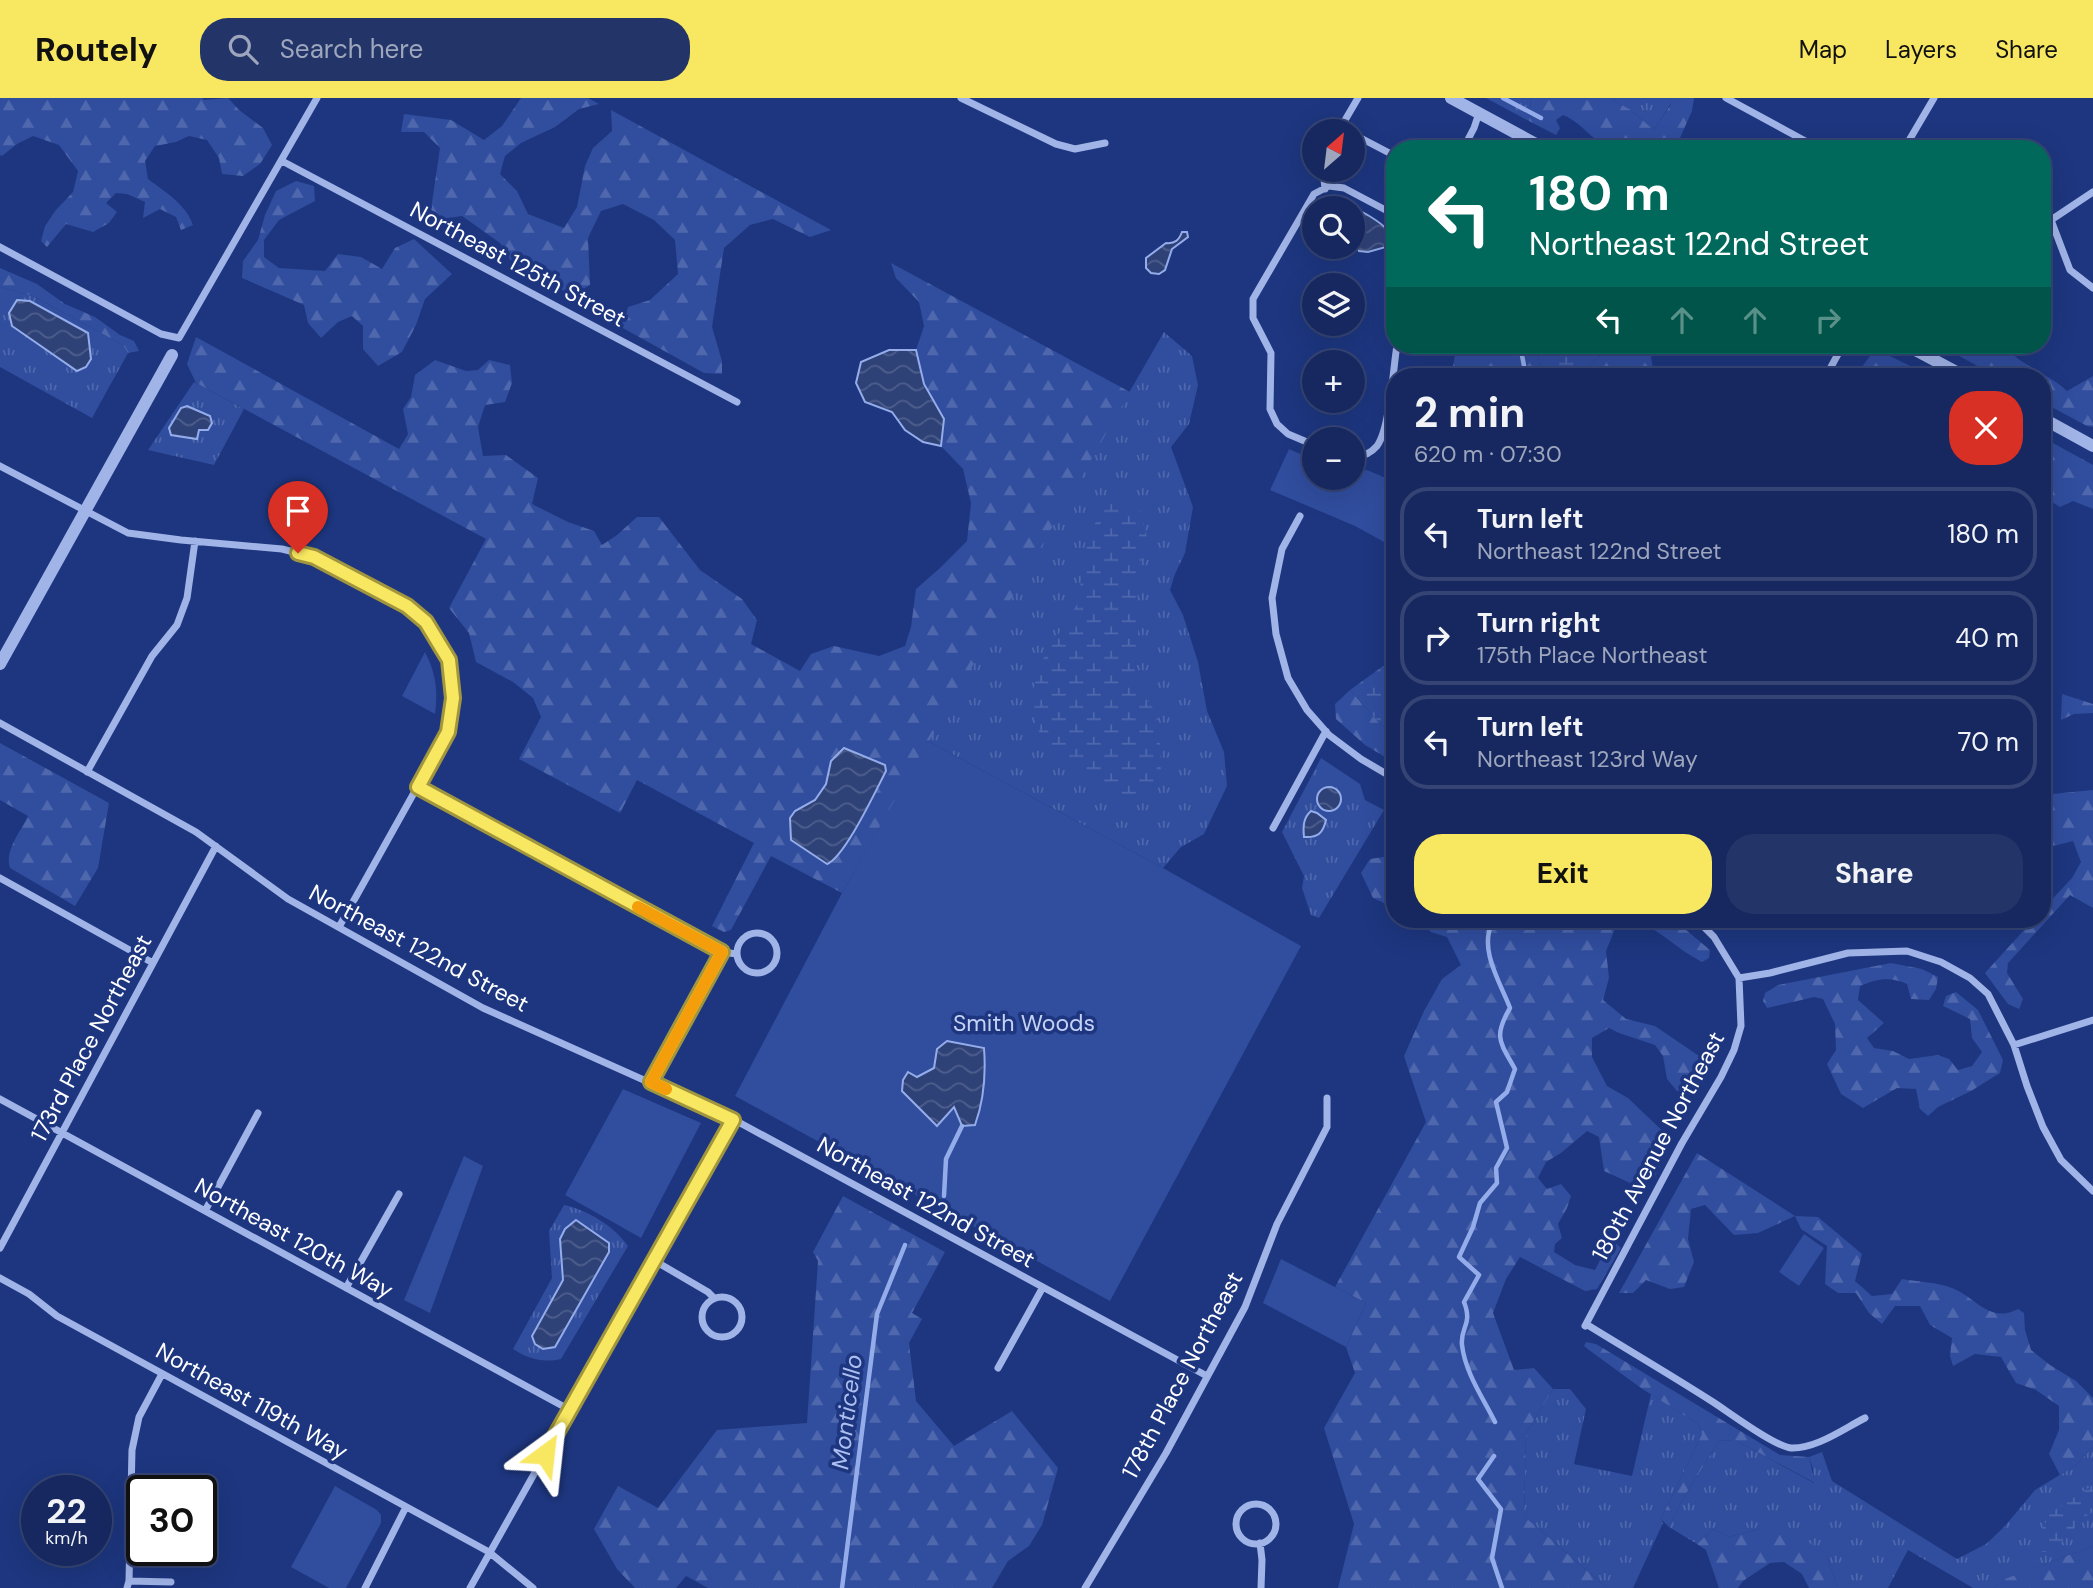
<!DOCTYPE html>
<html lang="en">
<head>
<meta charset="utf-8">
<style>
  :root { --surface:#16285f; --page:#233468; --text:#f1f3f6; --muted:#9ea6bd; --line:#354474; --accent:#f8e760 }
  body { margin:0; font-family:"DM Sans",sans-serif; background:var(--page); color:var(--text); height:100vh; display:flex; flex-direction:column; font-size:26px; white-space:nowrap }
  * { box-sizing:border-box; margin:0 }
  p { font-size:23px; color:var(--muted) }
  .icon { flex:none; width:38px; height:38px; fill:none; stroke:currentColor; stroke-width:2; stroke-linecap:round; stroke-linejoin:round }
  .map { position:relative; flex:1; overflow:hidden }
  .sheet { position:absolute; left:1386px; top:270px; width:665px; height:560px; display:flex; flex-direction:column; background:var(--surface); border-radius:28px; box-shadow:0 7px 28px #0002,0 0 0 2px var(--line) }
  .sheet>* { flex:none }
  .top-card { position:absolute; left:1386px; top:42px; width:665px; height:214px; border-radius:28px; box-shadow:0 7px 28px #0002,0 0 0 2px var(--line); background:#00695c; color:#fff; overflow:hidden }
  .needle { width:46px; rotate:28deg }
  .fabs { position:absolute; left:1302px; top:21px; display:grid; gap:14px }
  .fabs a { display:grid; place-items:center; width:63px; height:63px; border-radius:50%; background:var(--surface); box-shadow:0 7px 28px #0002,0 0 0 2px var(--line); font-size:35px }
  .speed { position:absolute; left:21px; top:1377px; display:flex; gap:14px; font-size:35px; font-weight:700; text-align:center }
  .speed>* { display:grid; place-content:center; width:91px; height:91px; border-radius:50%; background:var(--surface); box-shadow:0 7px 28px #0002,0 0 0 2px var(--line); line-height:1 }
  .speed small { font-size:18px; font-weight:400 }
  .speed .limit { border:4px solid #111; border-radius:10px; background:#fff; color:#111 }
  .pin { position:absolute; display:grid; place-items:center; width:60px; height:60px; color:#fff; margin:-72px -30px; border-radius:50% 50% 50% 0; rotate:-45deg; box-shadow:0 0 7px #0007 }
  .pin .icon { rotate:45deg }
  .me { position:absolute; width:77px; margin:-38px; rotate:30deg; stroke-linejoin:round; filter:drop-shadow(0 0 5px #0008) }
  .turn { display:flex; align-items:center; gap:24px; height:147px; padding:0 28px; font-size:32px }
  .turn .icon { width:91px; height:91px; stroke-width:2.5 }
  .turn b { display:block; font-size:49px; line-height:60px }
  .lanes { display:flex; align-items:center; height:66px; padding:0 28px; background:#0003; justify-content:center; gap:35px; direction:ltr }
  .lanes .off { opacity:.35 }
  .round { display:grid; place-items:center; flex:none; width:74px; height:74px; border-radius:28px; background:var(--page) }
  .head { display:flex; align-items:center; justify-content:space-between; height:119px; padding:0 28px }
  h1 { font-size:42px; font-weight:700; line-height:52px }
  .primary-button { display:flex; gap:14px; margin-top:auto; padding:14px 28px }
  .primary-button a { flex:1; height:80px; border-radius:28px; background:var(--accent); color:#111; font-size:28px; font-weight:700; line-height:80px; text-align:center }
  .primary-button a+a { background:var(--page); color:var(--text) }
  ul { padding:0; list-style:none }
  li { display:flex; align-items:center; gap:21px; height:94px; margin:0 14px 10px; padding:0 14px; border:4px solid var(--line); border-radius:28px }
  li div { flex:1 }
  li b { display:block; font-size:26px }
  li em { font-style:normal }
  header { display:flex; align-items:center; gap:42px; box-sizing:border-box; height:98px; padding:0 35px; background:var(--accent); color:#111 }
  header strong { font-size:33px }
  nav { display:flex; gap:38px; margin-inline-start:auto; font-size:24px }
  .search { width:490px; height:63px; background:var(--page); display:flex; align-items:center; gap:18px; box-sizing:border-box; padding:0 24px; border-radius:28px; color:var(--muted); font-size:26px }
  .map>svg:first-child { display:block }
  .grass { fill:url(#grass-tufts); fill-rule:evenodd }
  .forest { fill:url(#forest-firs); fill-rule:evenodd }
  .wetland { fill:url(#wetland-marsh) }
  .park { fill:#304d9e }
  .water { fill:url(#water-waves); stroke:#94adea; stroke-width:2 }
  .lines { fill:none; stroke-linecap:round; stroke-linejoin:round }
  .stream { stroke:#94adea; stroke-width:4.5 }
  .minor { stroke:#a1b4e8; stroke-width:7 }
  .tertiary { stroke:#a1b4e8; stroke-width:12 }
  .route-casing { stroke:#a1963e; stroke-width:18 }
  .route { stroke:#f8e760; stroke-width:12 }
  .slow { stroke:#f59e0b; stroke-width:12 }
  .labels { text-anchor:middle; stroke-width:7; stroke-linejoin:round; paint-order:stroke }
  .street-label { font-size:23px; fill:#fff; stroke:#1d367f }
  .park-label { font-size:23px; fill:#c5d2f6; stroke:#1d367f }
  .water-label { font-size:24px; font-style:italic; fill:#acbff0; stroke:#1d367f }
</style>
</head>
<body>
<header>
<strong>Routely</strong>
<div class="search"><svg class="icon" aria-label="search" viewBox="0 0 24 24"><circle cx="10" cy="10" r="6"/><path d="M15 15l6 6"/></svg>Search here</div>
<nav><a>Map</a><a>Layers</a><a>Share</a></nav>
</header>
<div class="map">
<svg width="2093" height="1490" viewBox="0 0 2093 1490">
  <defs>
    <pattern id="grass-tufts" width="24" height="20" patternUnits="userSpaceOnUse" patternTransform="scale(1.75)"><rect width="24" height="20" fill="#304d9e"/><path d="M3 7l-1-3M5 7V3M7 7l1-3M15 17l-1-3M17 17v-4M19 17l1-3" fill="none" stroke="#4f68ad"/></pattern>
    <pattern id="forest-firs" width="22" height="20" patternUnits="userSpaceOnUse" patternTransform="scale(1.75)"><rect width="22" height="20" fill="#304d9e"/><path d="M5 1l3.5 6h-7zM16 11l3.5 6h-7z" fill="#4f68ad"/></pattern>
    <pattern id="wetland-marsh" width="20" height="14" patternUnits="userSpaceOnUse" patternTransform="scale(1.75)"><rect width="20" height="14" fill="#304d9e"/><path d="M1 5h8M5 5V1M11 12h8M15 12V8" fill="none" stroke="#4f68ad"/></pattern>
    <pattern id="water-waves" width="16" height="10" patternUnits="userSpaceOnUse" patternTransform="scale(1.75)"><rect width="16" height="10" fill="#2f4278"/><path d="M0 5q4-4 8 0t8 0" fill="none" stroke="#4e5e8c"/></pattern>
  </defs>
  <rect width="100%" height="100%" fill="#1d367f"/>
  <!-- grass -->
  <path class="grass" d="M1486 0H1531L1529 23Z
    M1610 0H1668L1671 5 1654 32 1631 12Z
    M0 189 33 198 123 247 128 255 92 320 0 269Z
    M1164 234 1192 258 1198 287 1189 326 1171 349 1193 409 1185 455 1175 476 1170 492 1183 517 1198 564 1207 613 1224 654 1227 688 1204 736 1181 749 1163 770 928 643Z
    M194 284 244 311 214 367 148 352Z
    M1321 660 1360 686 1365 702 1384 712 1319 820 1311 817 1302 790 1304 778 1282 734Z
    M564 1107C588 1112 614 1128 628 1148L561 1261C543 1265 528 1261 513 1251L552 1180 549 1133ZM560 1141 609 1154 532 1238 564 1182Z
    M1553 1291H1570L1586 1311 1574 1366 1632 1378 1651 1296 1698 1326 1702 1336 1661 1421 1663 1425 1633 1490H1607L1524 1418 1526 1335Z
    M1735 1342 1814 1385 1813 1371 1809 1359 1822 1354 1832 1383 1957 1461 1986 1446 2004 1429 2035 1392 2076 1367 2093 1349V1448L2003 1482 1994 1490H1973L1908 1452 1888 1490H1838L1827 1458 1759 1431 1729 1439 1713 1431 1697 1446 1669 1429 1682 1402 1719 1343Z"/>
  <!-- forest -->
  <path class="forest" d="M0 0H202L204 2 228 0 239 12 263 30 272 47 260 66 243 78 222 76 219 60 207 42 189 38 176 44 155 48 145 63 148 81C165 94 186 106 193 127L181 132 176 119 160 111 143 120 145 104 127 96 116 95 106 105 117 114 109 125 93 134 66 126 47 149 41 143 45 128 56 112 73 94 78 73 59 47 33 38 17 46 2 58 0 57Z
    M521 0H588L599 6 579 11 555 29 521 45 505 58 500 76 517 93 528 116 564 130 577 109 585 68 593 50 612 33 611 12 831 132 810 139 773 121 750 127 724 150 712 229 722 263V276L704 275 621 229 628 209 650 202 678 176 675 142 654 122 623 106 601 113 588 140 590 187 572 197 535 180 511 163 500 145 462 118 436 122 431 111 440 50 424 34H401L404 16 451 22 484 42 502 28Z
    M1531 0H1610L1631 12 1654 32 1671 6 1668 0H1694L1692 13 1675 51C1661 51 1625 54 1613 51 1593 45 1582 24 1563 17L1556 22 1560 30 1556 37 1529 23Z
    M296 83 314 88 315 103 279 122 264 142V159L279 170 325 173 338 156 361 159 382 171 395 150 414 141 452 176 425 201 416 227 402 254 378 268 363 251V228L352 218 338 224 321 240 308 225 304 207 242 180 243 163 258 142 265 117 276 93Z
    M891 165 1130 294 842 795 771 758 731 832 724 834 712 828 754 745 637 682 620 715 519 661 541 619 533 600 513 584 476 564 469 535 449 510 486 441 196 285 187 266 196 239 399 351 408 336 403 311 411 299 415 277 435 262 466 273 478 272 489 262 510 267 512 285 505 304 485 307 478 329 483 358 506 357 538 380 532 406 568 424 594 433 602 447 617 437 637 419H659L700 472 742 501 757 522 751 546 800 573 811 556 834 548 879 558 905 548 911 529 916 491 940 470 967 443 971 405 963 371 941 348 944 321 924 286 916 252 924 228 919 204 896 180ZM844 650 885 667 886 673 847 744 832 763 795 713 815 703 826 686 831 663Z
    M0 170 37 186 65 206 95 219 120 237 134 243 139 253 128 255 123 247 33 198 0 189Z
    M1457 247H1537L1541 278H1451Z
    M1623 247H1659L1651 259 1654 278H1579C1589 262 1606 254 1623 247Z
    M1939 247H2004C2020 268 2048 275 2067 293L2093 278V329L2087 328 2042 304V278H1996Z
    M1872 255 1890 258 1930 278H1862L1857 276Z
    M2042 339 2093 367V411L2073 403 2060 409 2047 401 2042 377Z
    M1350 592 1381 627 1395 635V665L1365 647 1336 621 1335 606Z
    M2062 596 2093 606V615L2074 616 2061 622Z
    M0 645 109 705 98 770 75 808 10 770C4 753 21 733 28 718L0 702Z
    M2093 692V810L2070 797 2008 865 2007 875 2023 901 2019 911 2008 906 1985 875 2034 821H2042V812L2072 780 2081 764 2073 743 2042 751V697Z
    M1390 758 1395 762V810L1373 800 1361 775 1370 761Z
    M1415 821H1455L1459 827 1474 821H1626L1616 828 1606 853 1609 880 1603 902 1626 921 1655 928 1699 958 1700 973 1686 993H1677L1667 981 1663 958 1655 947 1619 935 1609 930 1592 940V959L1607 988 1628 1000 1672 1042 1654 1080 1642 1075 1630 1085 1604 1073 1599 1039 1587 1033 1561 1055 1546 1064 1538 1080 1547 1091 1561 1086 1571 1098 1567 1110 1558 1126 1562 1140 1555 1146 1554 1154 1575 1167 1595 1172 1611 1141 1621 1150 1597 1191 1585 1193 1520 1159 1506 1181 1493 1215 1514 1272 1534 1270 1553 1291 1526 1335 1524 1418 1607 1490H1338L1354 1426 1324 1330 1355 1275 1346 1249 1366 1205 1335 1189 1426 1024 1404 958 1424 913 1442 881 1461 867 1447 839 1431 834Z
    M1634 821H1673L1710 852 1709 860 1702 864C1678 852 1659 831 1634 821Z
    M1891 865 1922 871 1938 879 1936 891 1929 902 1911 901 1907 886C1890 878 1877 881 1860 888L1858 902 1884 925 1867 940 1874 950 1893 953 1909 961 1938 957 1949 961 1958 972 1972 968 1982 954 1972 940 1970 921 1943 908 1946 898 1956 894 1978 912 2003 962 2000 975 1971 993 1938 1009 1928 1018 1920 1011 1916 991 1897 990 1863 1010 1841 996 1827 966 1836 952 1835 926 1823 901 1814 899 1767 910 1763 903 1765 895 1778 887Z
    M1697 1055 1795 1118 1818 1119 1862 1156 1855 1183 1872 1198 1892 1196 1902 1181C1918 1184 1937 1184 1952 1190 1976 1199 1989 1226 2018 1211L2024 1215 2025 1232 2031 1252 2050 1267 2076 1283 2093 1300V1349L2076 1367 2060 1377 2049 1356 2059 1332V1308L2036 1292 2016 1285 2001 1259 1975 1256 1953 1268 1950 1258 1952 1240 1930 1227 1920 1208H1895L1882 1226 1869 1215 1856 1195H1838L1825 1186 1827 1148 1801 1131 1795 1118 1758 1135 1734 1137 1705 1107 1691 1111 1688 1141 1694 1164 1684 1189 1670 1191 1646 1182 1633 1195H1619Z
    M843 1098 945 1154 912 1215 922 1221 909 1245 916 1303 954 1348 1012 1313 1058 1370 1042 1427 1029 1448 1008 1463 992 1490H708L686 1478 676 1490H635L617 1471 594 1431 618 1388 658 1410 717 1332 807 1325 818 1163 813 1154Z
    M1586 1244 1596 1246 1780 1357 1809 1359 1815 1385 1735 1342 1719 1343 1682 1402 1669 1429 1661 1421 1702 1336 1698 1326 1641 1290 1589 1252 1584 1248Z
    M1713 1431 1729 1439 1759 1431 1799 1437 1827 1458 1838 1490H1809L1802 1476 1784 1464 1770 1465 1743 1483 1738 1490H1719L1706 1452 1697 1446Z
    M2093 1448V1490H1994L2002 1482Z"/>
  <!-- wetland -->
  <path class="wetland" d="M1537 247H1623C1606 254 1589 262 1579 278H1541Z
    M1106 405 1139 410 1148 443 1136 477 1139 522 1134 580 1159 620 1161 678 1128 706 1078 674 1040 637 1030 604 1041 564 1078 505 1086 442Z
    M1395 567V635L1381 627 1350 592 1383 568Z
    M2093 1387V1414L2084 1419 2053 1454H2042L2038 1441 2050 1415Z"/>
  <!-- park -->
  <path class="park" d="M1289 351 1314 362V380H1353V373L1367 372 1395 384V450L1355 428 1270 392Z
    M425 554C436 575 438 593 435 616L402 598Z
    M928 643 1163 770 1301 848 1110 1203 735 998 842 795Z
    M623 991 701 1025 641 1140 565 1097Z
    M464 1058 483 1068 430 1215 404 1202Z
    M1804 1136 1824 1150 1799 1188 1779 1174Z
    M1281 1161 1366 1205 1346 1249 1263 1205Z
    M335 1388 377 1412 381 1417V1425L346 1490H329L291 1469Z"/>
  <!-- water -->
  <path class="water" d="M1334 103C1349 105 1387 125 1392 139L1386 149 1368 154 1359 153 1353 143V110H1325Z
    M1182 134H1187L1188 139 1172 151 1165 172 1159 176 1151 175 1146 170V160L1166 145C1175 146 1179 142 1182 134Z
    M17 202 30 203 88 235 91 261 86 269 77 273 12 228 9 215Z
    M889 252H916L924 286 944 321 941 348 923 344 905 332 892 314 865 304 856 285 861 264Z
    M187 308 210 318 212 325 208 332H199L197 341 171 337 169 330 181 310Z
    M844 650 885 667 886 673C876 692 845 759 827 766L791 742 790 720 795 713 815 702 826 686 831 663Z
    M1317 701a12 12 0 1 1 24 0a12 12 0 1 1-24 0Z
    M1311 713 1317 715 1326 722C1323 735 1318 740 1304 739 1303 729 1303 720 1311 713Z
    M947 943 984 950C986 976 984 1002 975 1027L962 1028 954 1009 937 1028 902 993 903 982 908 974 917 979 934 970 937 951Z
    M576 1122 609 1145V1154L555 1249 543 1251 535 1246 532 1238 563 1182 560 1141 565 1131Z"/>
  <g class="lines">
    <!-- stream -->
    <path class="stream" d="M1503 0 1541 20
      M1520 247 1526 278
      M1489 821 1492 825C1479 852 1500 884 1510 910 1493 939 1500 944 1515 971L1507 994 1496 1004 1507 1050 1496 1070 1497 1085 1480 1105 1473 1129 1459 1159 1479 1177 1464 1204C1473 1227 1460 1229 1462 1247 1465 1274 1483 1300 1495 1324
      M944 1098 946 1061 962 1028
      M1494 1358 1478 1381 1501 1411 1492 1460 1502 1490
      M842 1490 877 1216 905 1147"/>
    <!-- minor -->
    <path class="minor" d="M961 0 1056 46 1075 51 1105 45
      M1726 0 1820 51
      M1341 29 1358 0
      M1353 36 1395 58
      M1463 51 1474 30 1479 15
      M1904 51 1934 0
      M282 63 737 304
      M1323 72 1325 91
      M2051 122 2070 172 2093 190
      M2042 125 2051 122 2093 94
      M0 149 161 236 179 240 317 0
      M1826 278 1843 247
      M1314 347 1288 336 1277 326 1270 311 1271 255 1253 220V201L1314 96 1329 88 1344 90 1395 117
      M1353 360C1361 359 1371 355 1377 348 1390 330 1393 271 1397 247
      M0 368 128 435 181 442 282 451 314 459 407 508 426 525 448 562 453 601 448 634 339 829
      M1300 418 1282 451 1272 500 1276 536 1288 580 1307 612 1329 637 1361 661 1395 681
      M0 625 196 734 288 801 483 910 742 1026 1207 1278
      M87 674 152 558 177 527 187 500 195 443
      M418 689 722 854 737 856
      M1273 730 1326 633
      M0 780 153 865
      M1696 821 1714 839 1739 880 1770 875 1848 855 1907 853 1941 864 1970 880 1988 896 2014 947 2027 988 2043 1029 2061 1062 2093 1093
      M737 855a20 20 0 1 1 40 0a20 20 0 1 1-40 0Z
      M2014 947 2093 922
      M651 984 722 854
      M0 1001 570 1312
      M205 1113 258 1015
      M0 1150 216 748
      M655 1163 708 1194 714 1200
      M0 1180 29 1196 57 1218 489 1454 533 1490
      M346 1190 399 1096
      M702 1219a20 20 0 1 1 40 0a20 20 0 1 1-40 0Z
      M1586 1226C1628 1252 1671 1277 1713 1304 1730 1315 1774 1348 1791 1350 1816 1351 1843 1331 1865 1320
      M1585 1228 1682 1045 1721 979 1734 952 1741 928 1739 880
      M998 1270 1043 1189
      M1236 1426a20 20 0 1 1 40 0a20 20 0 1 1-40 0Z
      M1260 1445 1262 1462 1261 1490
      M129 1483 171 1484
      M127 1490 129 1483 132 1352 139 1319 162 1276
      M365 1490 406 1409
      M470 1490 733 1022
      M1085 1490 1166 1355 1245 1209 1277 1126 1327 1029V1000"/>
    <!-- tertiary -->
    <path class="tertiary" d="M1451 0 1545 51
      M1906 247 1964 278
      M2042 320 2093 348
      M0 566 172 257"/>
  </g>
  <g class="lines">
    <defs>
      <path id="route" d="M298 455 314 459 407 508 426 524 449 562 453 600 448 634 418 689 722 854 651 984 733 1022 545 1356"/>
    </defs>
    <!-- route casing -->
    <use href="#route" class="route-casing"/>
    <!-- route -->
    <use href="#route" class="route"/>
    <!-- slow -->
    <path class="slow" d="M638 809 722 854 651 984 666 991"/>
  </g>
  <g class="labels">
    <!-- street labels -->
    <g class="street-label">
      <text transform="translate(518 166) rotate(28)" y="8">Northeast 125th Street</text>
      <text transform="translate(419 850) rotate(28)" y="8">Northeast 122nd Street</text>
      <text transform="translate(91 940) rotate(-62)" y="8">173rd Place Northeast</text>
      <text transform="translate(1658 1048) rotate(-62)" y="8">180th Avenue Northeast</text>
      <text transform="translate(926 1104) rotate(29)" y="8">Northeast 122nd Street</text>
      <text transform="translate(294 1140) rotate(29)" y="8">Northeast 120th Way</text>
      <text transform="translate(1182 1277) rotate(-62)" y="8">178th Place Northeast</text>
      <text transform="translate(252 1303) rotate(29)" y="8">Northeast 119th Way</text>
    </g>
    <!-- park labels -->
    <g class="park-label">
      <text x="1024" y="933">Smith Woods</text>
    </g>
    <!-- water labels -->
    <g class="water-label">
      <text transform="translate(847 1314) rotate(-83)" y="8">Monticello</text>
    </g>
  </g>
</svg>
<div class="fabs">
<a><svg class="needle" viewBox="-14 -14 28 28"><path d="M0-13l5 13h-10z" fill="#e53935"/><path d="M0 13l5-13h-10z" fill="#9ea6bd"/></svg></a>
<a><svg class="icon" aria-label="search" viewBox="0 0 24 24"><circle cx="10" cy="10" r="6"/><path d="M15 15l6 6"/></svg></a>
<a><svg class="icon" aria-label="layers" viewBox="0 0 24 24"><path d="M12 4l9 5-9 5-9-5zM3 14l9 5 9-5"/></svg></a>
<a>+</a>
<a>−</a>
</div>
<div class="speed"><div>22<small>km/h</small></div><div class="limit">30</div></div>
<div class="pin" style="left:298px;top:455px;background:#d93025"><svg class="icon" aria-label="arrive" viewBox="0 0 24 24"><path d="M6 21V4h12l-3 4 3 4H6"/></svg></div>
<svg class="me" style="left:545px;top:1356px" viewBox="-20 -20 40 40"><path d="M0-17L14 15 0 8-14 15z" fill="#f8e760" stroke="#fff" stroke-width="4"/></svg>
<div class="top-card">
<div class="turn"><svg class="icon" aria-label="left" viewBox="0 0 24 24"><path d="M17 20v-9H6M10 6l-5 5 5 5"/></svg><div><b>180 m</b>Northeast 122nd Street</div></div>
<div class="lanes"><svg class="icon" aria-label="left" viewBox="0 0 24 24"><path d="M17 20v-9H6M10 6l-5 5 5 5"/></svg><svg class="icon off" aria-label="ahead" viewBox="0 0 24 24"><path d="M12 20V5M6 11l6-6 6 6"/></svg><svg class="icon off" aria-label="ahead" viewBox="0 0 24 24"><path d="M12 20V5M6 11l6-6 6 6"/></svg><svg class="icon off" aria-label="right" viewBox="0 0 24 24"><path d="M7 20v-9h11M14 6l5 5-5 5"/></svg></div>
</div>
<section class="sheet">
<div class="head"><div><h1>2 min</h1><p>620 m · 07:30</p></div><a class="round" style="background:#d93025;color:#fff"><svg class="icon" aria-label="close" viewBox="0 0 24 24"><path d="M6 6l12 12M18 6L6 18"/></svg></a></div>
<ul>
<li><svg class="icon" aria-label="left" viewBox="0 0 24 24"><path d="M17 20v-9H6M10 6l-5 5 5 5"/></svg><div><b>Turn left</b><p>Northeast 122nd Street</p></div><em>180 m</em></li>
<li><svg class="icon" aria-label="right" viewBox="0 0 24 24"><path d="M7 20v-9h11M14 6l5 5-5 5"/></svg><div><b>Turn right</b><p>175th Place Northeast</p></div><em>40 m</em></li>
<li><svg class="icon" aria-label="left" viewBox="0 0 24 24"><path d="M17 20v-9H6M10 6l-5 5 5 5"/></svg><div><b>Turn left</b><p>Northeast 123rd Way</p></div><em>70 m</em></li>
</ul>
<div class="primary-button"><a>Exit</a><a>Share</a></div>
</section>
</div>
</body>
</html>
